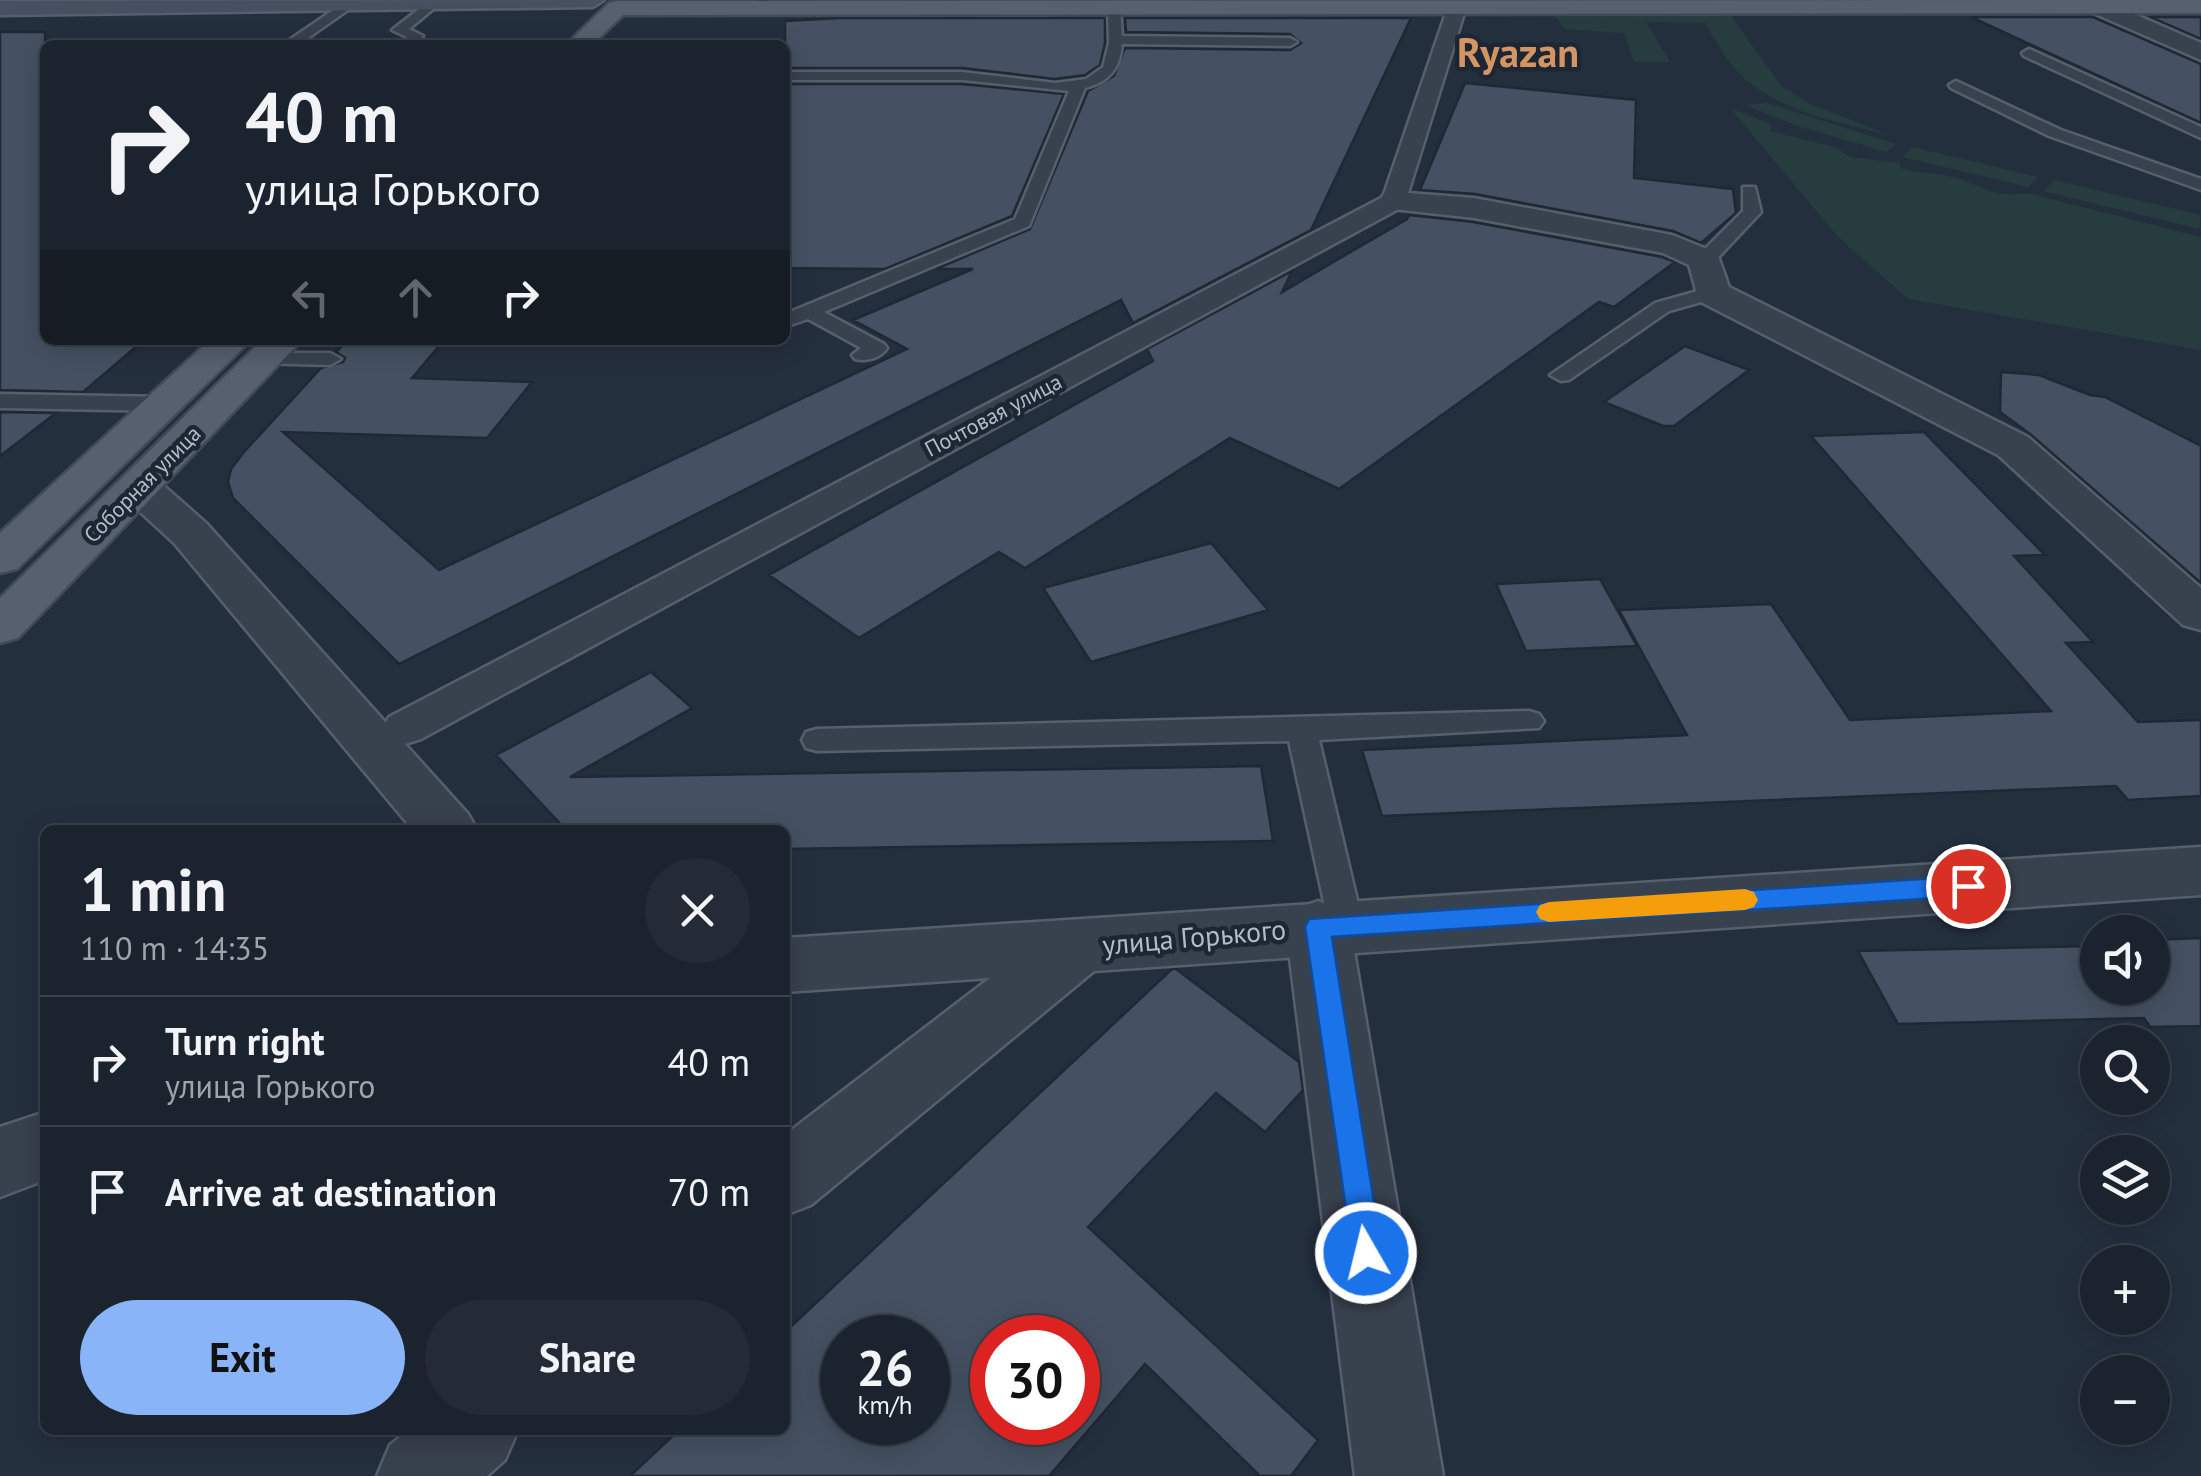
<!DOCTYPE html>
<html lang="en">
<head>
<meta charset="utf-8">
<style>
  :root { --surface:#1b232e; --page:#242b36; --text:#f1f3f6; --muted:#a0a4aa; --line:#39404a; --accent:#8ab4f8 }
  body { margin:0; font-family:"PT Sans",sans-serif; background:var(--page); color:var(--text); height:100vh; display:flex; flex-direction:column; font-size:38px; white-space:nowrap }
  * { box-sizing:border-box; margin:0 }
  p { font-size:32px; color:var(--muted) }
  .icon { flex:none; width:55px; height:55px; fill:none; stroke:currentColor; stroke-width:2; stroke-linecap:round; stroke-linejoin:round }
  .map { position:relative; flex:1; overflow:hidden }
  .details { position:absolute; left:40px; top:825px; width:750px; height:610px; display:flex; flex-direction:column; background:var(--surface); border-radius:15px; box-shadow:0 5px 25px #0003,0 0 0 2px var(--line) }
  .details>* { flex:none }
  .banner { position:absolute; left:40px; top:40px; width:750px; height:305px; border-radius:15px; box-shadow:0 5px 25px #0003,0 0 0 2px var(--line); background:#1b232e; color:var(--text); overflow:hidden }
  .buttons { position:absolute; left:2080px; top:915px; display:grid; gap:20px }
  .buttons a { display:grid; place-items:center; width:90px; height:90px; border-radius:50%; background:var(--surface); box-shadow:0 5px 25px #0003,0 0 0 2px var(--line); font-size:50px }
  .speed { position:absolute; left:820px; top:1315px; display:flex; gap:20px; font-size:50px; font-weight:700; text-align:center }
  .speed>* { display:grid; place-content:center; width:130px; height:130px; border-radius:50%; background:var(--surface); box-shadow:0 5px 25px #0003,0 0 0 2px var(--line); line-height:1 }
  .speed small { font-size:25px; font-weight:400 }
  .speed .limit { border:15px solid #d22; background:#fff; color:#111 }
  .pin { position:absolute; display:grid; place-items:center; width:85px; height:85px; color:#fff; margin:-42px; border:5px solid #fff; border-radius:50%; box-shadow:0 2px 10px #0007 }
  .me { position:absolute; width:110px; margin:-55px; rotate:352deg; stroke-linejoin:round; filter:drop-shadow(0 0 8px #0008) }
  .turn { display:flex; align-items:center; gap:35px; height:210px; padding:0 40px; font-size:45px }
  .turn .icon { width:130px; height:130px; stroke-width:2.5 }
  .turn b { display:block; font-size:70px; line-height:85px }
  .lanes { display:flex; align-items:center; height:95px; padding:0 40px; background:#0003; justify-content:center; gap:50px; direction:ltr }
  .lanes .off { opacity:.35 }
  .round { display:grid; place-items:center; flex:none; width:105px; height:105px; border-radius:52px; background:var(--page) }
  .summary { display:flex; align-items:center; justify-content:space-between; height:170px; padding:0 40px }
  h1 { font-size:60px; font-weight:800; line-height:75px }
  .button { display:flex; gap:20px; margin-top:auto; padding:20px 40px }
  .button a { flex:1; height:115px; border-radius:60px; background:var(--accent); color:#111; font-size:40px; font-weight:800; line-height:115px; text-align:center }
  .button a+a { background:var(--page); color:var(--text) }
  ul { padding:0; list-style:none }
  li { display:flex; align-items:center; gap:30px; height:130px; padding:0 40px; border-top:2px solid var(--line) }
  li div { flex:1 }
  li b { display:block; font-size:38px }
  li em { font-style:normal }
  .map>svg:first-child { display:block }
  .green { fill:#263c3f }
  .building { fill:#455162; stroke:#1f2835; stroke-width:2.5; fill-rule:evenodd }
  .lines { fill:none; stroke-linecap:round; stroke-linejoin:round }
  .service-casing { stroke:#565f6c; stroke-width:5 }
  .pedestrian-casing { stroke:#565f6c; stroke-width:5 }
  .minor-casing { stroke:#565f6c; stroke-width:5 }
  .tertiary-casing { stroke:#565f6c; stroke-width:5 }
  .secondary-casing { stroke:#565f6c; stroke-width:5 }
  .primary-casing { stroke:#414a57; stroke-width:5 }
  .service { fill:#38414e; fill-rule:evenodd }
  .pedestrian { fill:#38414e; fill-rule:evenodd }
  .minor { fill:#38414e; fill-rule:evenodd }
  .tertiary { fill:#38414e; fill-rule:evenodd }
  .secondary { fill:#465061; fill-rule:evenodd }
  .primary { fill:#56606e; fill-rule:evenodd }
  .route { fill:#1a73e8; stroke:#114b97; stroke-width:2.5 }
  .slow { fill:#f59e0b }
  .labels { text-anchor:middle; stroke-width:9; stroke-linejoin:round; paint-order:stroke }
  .far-street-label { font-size:22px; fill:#b4bcc9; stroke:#1d2633 }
  .street-label { font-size:28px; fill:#b4bcc9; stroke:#1d2633 }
  .far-town-label { font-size:40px; font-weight:bold; fill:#d59563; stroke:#1d2633 }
</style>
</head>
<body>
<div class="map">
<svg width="2201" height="1476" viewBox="0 0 2201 1476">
  <rect width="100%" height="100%" fill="#242f3e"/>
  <!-- green -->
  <path class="green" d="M1548 8 1726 9 1781 86 1813 105 1889 135C1837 122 1774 111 1736 70 1724 57 1715 39 1705 23L1646 22 1670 62H1634L1624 33 1565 29Z
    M1767 103 1896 144 1886 152 1794 125 1746 105Z
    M1730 108 1772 125 1770 131 1834 147 1851 157 1899 163 1901 168C1917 174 1933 172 1949 176 1980 183 1991 199 2027 193L2201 237V350L1908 299 1839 238Z
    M1913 147 2038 177 2028 187 1902 157Z
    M2054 180 2201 215 2199 229 2044 191Z"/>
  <!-- building -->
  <path class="building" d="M1971 17H2093L2201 64V123Z
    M2150 17H2201V39Z
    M839 18H1105V43L1100 65 1085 75 1055 79 962 68H785V21Z
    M1125 18H1411L1311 230 1133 323 1121 300 399 664 233 498 228 482 231 469 244 452 321 368 343 362 345 358 336 352 348 340H444L412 378 532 382 487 438 283 432 439 570 907 349 853 320 973 269H936L1030 229 1088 91 1114 76 1125 48 1290 50 1301 43 1290 34 1126 32Z
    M0 32H45V340H144L83 392 0 390Z
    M1465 83 1636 100 1634 178 1733 189 1736 213 1701 243 1673 231 1475 194 1420 190Z
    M785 84H962L1064 94 1012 216 885 269 785 268Z
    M1409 215 1473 222 1662 257 1675 262 1614 307 1599 302 1339 489 1230 438 1025 568 999 552 859 638 769 575 1153 361 1147 349 1292 271 1282 292 1407 219Z
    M1685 346 1749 370 1674 426H1663L1604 402Z
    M2001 372 2039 375 2090 395 2105 397 2201 446V583L2030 434 2000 412Z
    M0 412 56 413 0 456Z
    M1924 432 2045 555 2014 556 2093 642 2066 643 2138 722 2201 720V796L2128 800 2116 786 1382 816 1362 750 1687 735 1619 610 1771 604 1850 720 2051 711 1811 436Z
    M1211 543 1268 610 1091 662 1043 588Z
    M1600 579 1637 646 1526 651 1496 584Z
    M651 672 692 708 570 777 1261 766 1273 841 785 849V830H566L496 755Z
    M2201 938V1026L2150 1027 2144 1018 1898 1024 1858 951 2094 946 2090 941H2098V988H2152V940Z
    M1172 969H1176L1299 1062 1303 1090 1265 1132 1216 1093 1088 1227 1318 1440 1291 1476H1260L1145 1364 1049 1476H630L679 1430H785V1332ZM842 1338H928V1422H842ZM992 1338H1078V1422H992Z"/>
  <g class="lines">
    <defs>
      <path id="service" d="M755 0H768L761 5Z
        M345 2 355 5 298 45H282Z
        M428 2 438 5 409 29 423 36 414 45H399L407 37 392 30Z
        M1114 3 1120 7 1122 36 1290 38 1297 42 1290 46 1122 44C1120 69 1109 82 1085 88L1029 226 824 312 884 344 887 348C881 358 866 362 855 359L852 355 861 348 808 319 785 327V314L1015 219 1069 91 962 80H785V72H962L1055 83 1086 79 1103 67 1109 43 1108 7Z
        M2029 49 2201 127V138L2024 56 2022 53Z
        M1956 81 2061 130 2201 179V190L2049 136 1951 88 1949 85Z
        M1743 187H1755L1761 212 1712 264H1698V256L1743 211Z
        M1712 287 1722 293 1719 297 1669 311 1569 380 1561 381 1550 375 1655 303Z
        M264 353H330L341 359 330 365 257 363 253 359 257 355Z
        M0 394 165 397 176 404 165 411 0 408Z
        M1529 711 1539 714 1544 721 1539 728 1319 740 1363 925 1358 935 1346 939 1334 935 1329 925 1289 741 817 751 806 748 802 740 806 732 817 729Z"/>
      <path id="pedestrian" d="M1457 1 1466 7 1404 206 421 739 405 744 389 739 383 728 389 717 1383 197 1448 7Z"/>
      <path id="minor" d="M2072 0H2102L2201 43V60L2075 5Z
        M1395 192 1474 198 1672 235 1717 253 1729 287 2028 437 2201 588V630L2183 625 1998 455 1699 301 1689 265 1663 253 1474 218 1384 208 1379 201 1384 194Z
        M1318 901 1340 909 1350 927 1443 1476H1355L1286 927 1296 909Z"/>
      <path id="tertiary" d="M139 474 155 478 206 523 468 814 477 830H413L174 543 123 496 117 487 123 478Z
        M2201 847V895L1094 971 811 1205 785 1215V1135L990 978 785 992V938Z
        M45 1112V1180L0 1197V1127Z
        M409 1430H518L505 1460 487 1476H377L390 1445Z"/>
      <path id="secondary" d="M604 0 593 7 0 15V1Z"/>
      <path id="primary" d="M2201 0V13L623 15 592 45H566L609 3 617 1Z
        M210 340H251L17 569 0 573V533Z
        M262 340H302L18 638 0 643V598Z"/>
    </defs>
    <!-- service casing -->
    <use href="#service" class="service-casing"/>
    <!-- pedestrian casing -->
    <use href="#pedestrian" class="pedestrian-casing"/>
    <!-- minor casing -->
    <use href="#minor" class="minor-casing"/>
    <!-- tertiary casing -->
    <use href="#tertiary" class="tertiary-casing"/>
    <!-- secondary casing -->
    <use href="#secondary" class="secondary-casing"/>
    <!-- primary casing -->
    <use href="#primary" class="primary-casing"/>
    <!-- service -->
    <use href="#service" class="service"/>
    <!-- pedestrian -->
    <use href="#pedestrian" class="pedestrian"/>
    <!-- minor -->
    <use href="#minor" class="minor"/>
    <!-- tertiary -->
    <use href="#tertiary" class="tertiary"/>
    <!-- secondary -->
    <use href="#secondary" class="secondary"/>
    <!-- primary -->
    <use href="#primary" class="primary"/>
  </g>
  <!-- route -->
  <path class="route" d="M1968 876 1977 879 1981 886 1977 893 1968 896 1332 937 1382 1253 1377 1264 1366 1269 1354 1264 1305 927 1309 919Z"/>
  <!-- slow -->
  <path class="slow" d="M1745 889 1754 892 1758 900 1754 907 1745 910 1549 922 1540 919 1536 912 1540 905 1549 902Z"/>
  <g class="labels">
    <!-- far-street labels -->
    <g class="far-street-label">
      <text transform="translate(993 415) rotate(-28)" y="8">Почтовая улица</text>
      <text transform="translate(142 484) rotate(-45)" y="8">Соборная улица</text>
    </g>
    <!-- street labels -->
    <g class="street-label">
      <text transform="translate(1194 937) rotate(-5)" y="10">улица Горького</text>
    </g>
    <!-- far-town labels -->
    <g class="far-town-label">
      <text x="1518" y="67">Ryazan</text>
    </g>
  </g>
</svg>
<div class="buttons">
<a><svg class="icon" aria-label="sound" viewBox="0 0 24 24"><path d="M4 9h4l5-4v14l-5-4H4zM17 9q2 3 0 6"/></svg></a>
<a><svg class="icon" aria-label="search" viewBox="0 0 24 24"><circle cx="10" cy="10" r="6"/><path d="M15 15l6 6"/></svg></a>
<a><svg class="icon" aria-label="layers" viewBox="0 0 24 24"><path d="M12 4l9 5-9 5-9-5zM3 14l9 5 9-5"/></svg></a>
<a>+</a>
<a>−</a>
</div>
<div class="speed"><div>26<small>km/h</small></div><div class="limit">30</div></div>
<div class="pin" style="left:1968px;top:886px;background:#d93025"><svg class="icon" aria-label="arrive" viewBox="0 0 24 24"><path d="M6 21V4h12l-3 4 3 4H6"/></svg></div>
<svg class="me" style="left:1366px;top:1253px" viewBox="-20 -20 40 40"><circle r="17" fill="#1a73e8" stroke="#fff" stroke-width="3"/><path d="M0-11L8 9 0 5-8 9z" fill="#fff"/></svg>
<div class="banner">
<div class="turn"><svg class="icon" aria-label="right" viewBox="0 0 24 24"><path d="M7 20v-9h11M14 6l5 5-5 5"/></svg><div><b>40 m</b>улица Горького</div></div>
<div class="lanes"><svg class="icon off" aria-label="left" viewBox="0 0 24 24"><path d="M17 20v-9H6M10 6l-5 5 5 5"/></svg><svg class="icon off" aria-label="ahead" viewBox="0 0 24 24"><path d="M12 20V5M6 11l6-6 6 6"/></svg><svg class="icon" aria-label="right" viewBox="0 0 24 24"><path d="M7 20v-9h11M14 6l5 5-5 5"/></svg></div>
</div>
<section class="details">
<div class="summary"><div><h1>1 min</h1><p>110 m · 14:35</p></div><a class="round"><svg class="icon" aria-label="close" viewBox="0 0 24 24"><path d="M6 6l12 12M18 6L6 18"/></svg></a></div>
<ul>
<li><svg class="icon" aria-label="right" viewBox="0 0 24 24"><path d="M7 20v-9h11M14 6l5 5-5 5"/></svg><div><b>Turn right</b><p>улица Горького</p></div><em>40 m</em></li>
<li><svg class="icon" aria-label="arrive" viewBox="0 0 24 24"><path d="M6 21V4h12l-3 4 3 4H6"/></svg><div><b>Arrive at destination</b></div><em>70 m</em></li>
</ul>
<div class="button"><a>Exit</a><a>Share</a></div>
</section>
</div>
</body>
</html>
